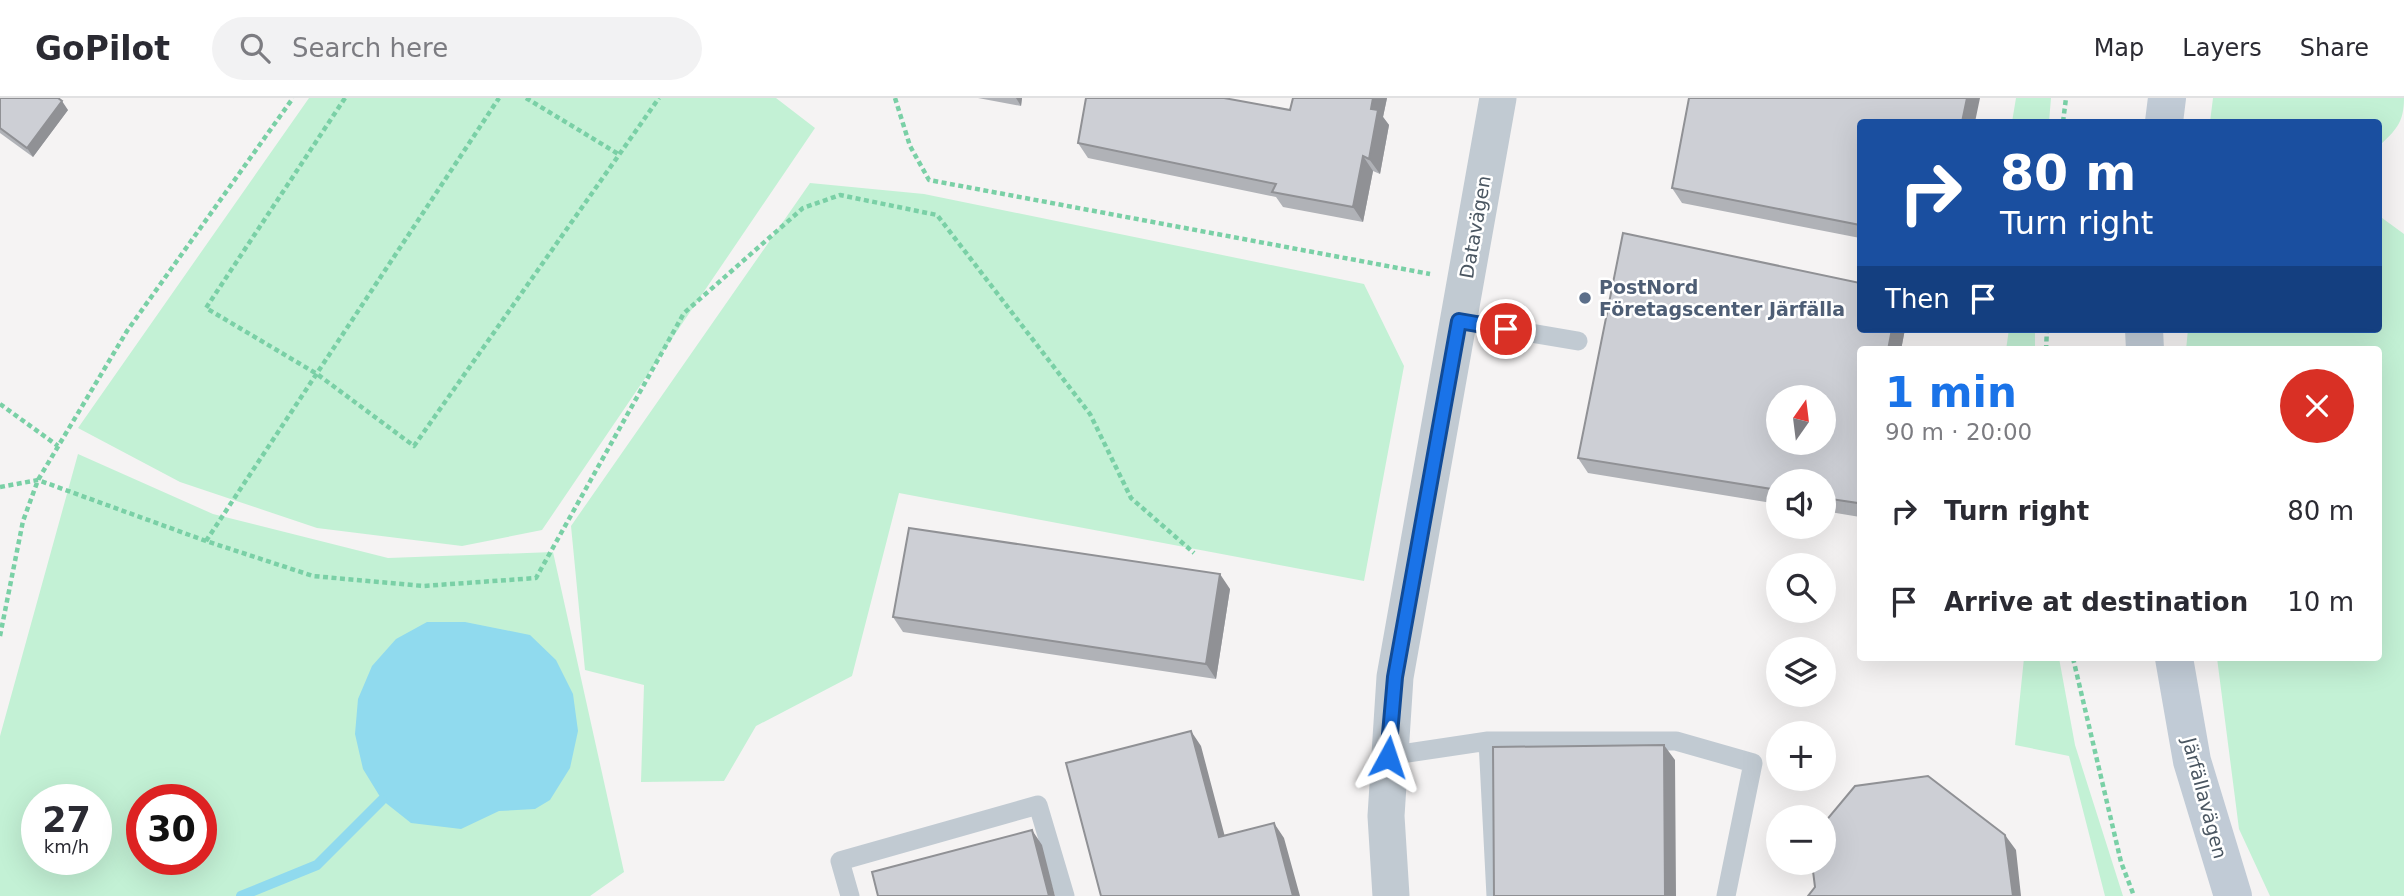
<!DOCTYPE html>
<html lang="en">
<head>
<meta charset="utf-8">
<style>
  :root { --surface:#fff; --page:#f2f2f3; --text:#2b2b33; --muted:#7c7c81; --line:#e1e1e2; --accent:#1a73e8 }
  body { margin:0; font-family:"DejaVu Sans",sans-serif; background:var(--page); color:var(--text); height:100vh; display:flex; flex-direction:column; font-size:26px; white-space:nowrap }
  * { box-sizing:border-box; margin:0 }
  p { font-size:23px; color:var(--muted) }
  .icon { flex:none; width:38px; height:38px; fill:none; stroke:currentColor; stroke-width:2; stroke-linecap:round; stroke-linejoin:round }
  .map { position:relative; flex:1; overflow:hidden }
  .sheet { position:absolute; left:1857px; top:248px; width:525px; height:315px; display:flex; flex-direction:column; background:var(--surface); border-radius:7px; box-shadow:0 7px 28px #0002 }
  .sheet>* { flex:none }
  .guide { position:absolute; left:1857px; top:21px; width:525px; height:214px; border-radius:7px; box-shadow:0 7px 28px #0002; background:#1a4fa0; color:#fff; overflow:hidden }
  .needle { width:46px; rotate:14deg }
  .buttons { position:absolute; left:1766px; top:287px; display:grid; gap:14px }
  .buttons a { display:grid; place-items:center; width:70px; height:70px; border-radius:50%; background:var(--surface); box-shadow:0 7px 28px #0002; font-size:35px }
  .speed { position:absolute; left:21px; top:686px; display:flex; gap:14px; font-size:35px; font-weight:700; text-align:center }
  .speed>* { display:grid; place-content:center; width:91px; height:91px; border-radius:50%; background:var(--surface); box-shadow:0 7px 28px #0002; line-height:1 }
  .speed small { font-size:18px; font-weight:400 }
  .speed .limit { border:10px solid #d22; background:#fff; color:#111 }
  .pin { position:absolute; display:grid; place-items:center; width:60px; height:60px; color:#fff; margin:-30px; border:4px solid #fff; border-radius:50%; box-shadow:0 2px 7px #0007 }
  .me { position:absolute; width:77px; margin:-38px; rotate:5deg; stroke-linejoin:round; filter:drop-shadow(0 0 5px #0008) }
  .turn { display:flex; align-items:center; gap:24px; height:147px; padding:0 28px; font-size:32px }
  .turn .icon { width:91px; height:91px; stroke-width:2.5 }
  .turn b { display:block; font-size:49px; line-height:60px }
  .then { display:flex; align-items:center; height:66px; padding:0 28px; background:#0003; gap:14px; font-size:26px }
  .round { display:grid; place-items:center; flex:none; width:74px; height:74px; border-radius:37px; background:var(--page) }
  .overview { display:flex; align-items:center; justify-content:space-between; height:119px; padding:0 28px }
  h1 { font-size:42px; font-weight:700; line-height:52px; color:var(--accent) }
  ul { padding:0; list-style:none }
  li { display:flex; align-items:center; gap:21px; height:91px; padding:0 28px }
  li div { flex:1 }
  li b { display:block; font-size:26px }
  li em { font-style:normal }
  header { display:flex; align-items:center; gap:42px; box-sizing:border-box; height:98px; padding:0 35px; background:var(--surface); border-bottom:2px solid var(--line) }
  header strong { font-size:33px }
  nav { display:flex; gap:38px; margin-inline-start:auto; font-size:24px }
  .search { width:490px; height:63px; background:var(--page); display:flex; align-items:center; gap:18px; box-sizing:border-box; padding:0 24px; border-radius:38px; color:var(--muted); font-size:26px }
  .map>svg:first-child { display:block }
  .green { fill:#c3f1d5; fill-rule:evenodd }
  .water { fill:#90daee }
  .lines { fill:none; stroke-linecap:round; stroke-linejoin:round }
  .stream { stroke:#90daee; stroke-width:10 }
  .path { stroke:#7ad0a6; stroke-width:4.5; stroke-dasharray:5 3.5; stroke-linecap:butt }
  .lane { stroke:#c1cad2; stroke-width:19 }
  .street { stroke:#c1cad2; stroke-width:37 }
  .secondary { stroke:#c1cbd6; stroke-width:38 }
  .wall { fill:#b0b2b7 }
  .shaded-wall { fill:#909195 }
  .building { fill:#cdcfd5; stroke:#909195; stroke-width:2; fill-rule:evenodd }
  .route-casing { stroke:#114b97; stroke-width:18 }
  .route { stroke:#1a73e8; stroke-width:12 }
  .service-dot { fill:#5c6f8a; stroke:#fff; stroke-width:2.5 }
  .labels { text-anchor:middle; stroke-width:5; stroke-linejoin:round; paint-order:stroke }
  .street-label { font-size:19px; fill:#4a5661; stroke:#fff }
  .service-label { font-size:19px; font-weight:bold; fill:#4e5e75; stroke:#fff; text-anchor:start }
</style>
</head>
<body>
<header>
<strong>GoPilot</strong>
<div class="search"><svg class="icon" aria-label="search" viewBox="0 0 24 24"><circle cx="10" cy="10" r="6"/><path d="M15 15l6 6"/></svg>Search here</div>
<nav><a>Map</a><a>Layers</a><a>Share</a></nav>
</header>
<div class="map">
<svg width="2404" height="798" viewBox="0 0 2404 798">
  <rect width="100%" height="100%" fill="#f5f3f3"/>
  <!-- green -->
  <path class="green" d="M309 0H776L815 30 542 432 462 448 317 430 180 384 78 330Z
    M2016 0H2051L2049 24H2012Z
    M2213 0H2404C2404 25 2396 32 2378 49V24H2210Z
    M810 85 924 96 1364 186 1404 268 1364 483 899 395 852 578 756 628 724 683 641 684 644 587 585 572 571 428Z
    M2378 117 2404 136V798H2270L2239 731 2217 560H2378V252H2186L2188 231H2378Z
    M2009 231H2035V252H2006Z
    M78 356 213 416 388 460 553 454 624 774 590 798H0V638ZM37 702H96V761H37ZM142 702H201V761H142Z
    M2024 560H2059L2075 647 2123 798H2105L2069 658 2015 647Z"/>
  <!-- water -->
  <path class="water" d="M427 524H465L530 537 556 562 573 596 578 633 570 670 550 702 535 711 499 713 461 731 411 725 382 702 363 671 355 636 358 601 372 568 396 541Z"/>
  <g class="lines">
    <!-- stream -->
    <path class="stream" d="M241 798 317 767 382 702"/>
    <!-- path -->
    <path class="path" d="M345 0 206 210 317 276 414 348 659 0
      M526 0 620 57
      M895 0 910 48 929 82 1430 176
      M2063 24 2066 0
      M2046 252 2047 231
      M0 306 58 348
      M0 389 38 382 206 443 313 478 423 488 536 480 684 215 803 110 840 97 937 117 1090 316 1131 400 1194 455
      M206 443 499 0
      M0 538 23 423 38 382 127 233 293 0
      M2073 560 2121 764 2134 798"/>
    <!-- lane -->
    <path class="lane" d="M1459 223 1578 243
      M1488 643 1496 798
      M1388 658 1488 643H1676L1753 665 1726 798
      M850 798 840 763 1038 707 1065 798"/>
    <!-- street -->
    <path class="street" d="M1391 798 1386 718 1395 579 1498 0"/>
    <!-- secondary -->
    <path class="secondary" d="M2164 24 2167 0
      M2144 231 2145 252
      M2174 560 2192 663 2233 798"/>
  </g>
  <!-- wall -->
  <path class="wall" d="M0 0 68 12 33 59 0 35Z
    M978 0H1022L1021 8Z
    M1293 0H1387L1383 19 1389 27 1380 76 1373 73 1363 124 1283 109 1276 99 1088 60 1078 45 1290 12Z
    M1860 24V140L1682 105 1672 90Z
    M1860 231H1905L1901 252H1860V419L1824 413V383H1778V406L1588 375 1578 360Z
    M1230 491 1216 581 903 534 893 519Z"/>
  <!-- shaded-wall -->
  <path class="shaded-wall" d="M1016 0H1022L1021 8Z
    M1373 0H1387L1383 19 1389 27 1380 76 1369 61 1371 11Z
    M1967 0H1980L1975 24H1962Z
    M62 3 68 12 33 59 27 50Z
    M1363 58 1373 73 1363 124 1353 109Z
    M1892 231H1905L1901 252H1888Z
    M1220 476 1230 491 1216 581 1206 566Z
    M1191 633 1201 648 1229 754 1219 739Z
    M1664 647 1675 662 1676 798H1665Z
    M1274 725 1284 740 1300 798H1293Z
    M1032 732 1042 747 1055 798H1049Z
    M2005 737 2016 752 2021 798H2013Z"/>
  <!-- building -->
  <path class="building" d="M0 0H58L62 3 27 50 0 30Z
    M1086 0H1224L1290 12 1293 0H1373L1371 11 1378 12 1369 61 1363 58 1353 109 1272 94 1276 86 1078 45Z
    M1689 0H1967L1962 24H1860V127L1672 90Z
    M1623 135 1860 185V231H1892L1888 252H1860V392L1858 405 1824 400V383H1778V392L1578 360ZM1778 299H1824V345H1778Z
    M909 430 1220 476 1206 566 893 519Z
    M1191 633 1219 739 1274 725 1293 798H1101L1066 665Z
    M1664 647 1665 798H1494L1493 649Z
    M1928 678 2005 737 2013 798H1808L1815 789 1812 765H1824V725L1855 688Z
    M1032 732 1049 798H878L872 774Z"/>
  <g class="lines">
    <defs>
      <path id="route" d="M1388 659 1395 579 1459 223 1506 231"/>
    </defs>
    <!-- route casing -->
    <use href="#route" class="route-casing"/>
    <!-- route -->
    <use href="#route" class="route"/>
  </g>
  <!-- markers -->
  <circle class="service-dot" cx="1585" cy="200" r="7"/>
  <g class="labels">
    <!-- street labels -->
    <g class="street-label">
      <text transform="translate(1475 129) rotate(-80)" y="7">Datavägen</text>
      <text transform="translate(2205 700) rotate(75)" y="7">Järfällavägen</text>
    </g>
    <!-- service labels -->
    <g class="service-label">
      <text x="1599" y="196">PostNord<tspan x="1599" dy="22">Företagscenter Järfälla</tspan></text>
    </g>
  </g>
</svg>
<div class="buttons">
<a><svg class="needle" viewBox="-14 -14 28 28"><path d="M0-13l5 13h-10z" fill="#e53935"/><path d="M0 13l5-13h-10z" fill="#7c7c81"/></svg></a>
<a><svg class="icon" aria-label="sound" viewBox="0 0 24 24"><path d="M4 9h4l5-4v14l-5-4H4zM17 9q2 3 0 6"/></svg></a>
<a><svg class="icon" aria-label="search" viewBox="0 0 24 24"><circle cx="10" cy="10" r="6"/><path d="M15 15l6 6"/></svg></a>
<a><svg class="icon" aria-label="layers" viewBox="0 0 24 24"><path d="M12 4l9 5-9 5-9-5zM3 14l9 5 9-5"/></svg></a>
<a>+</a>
<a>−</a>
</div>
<div class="speed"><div>27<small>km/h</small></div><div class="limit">30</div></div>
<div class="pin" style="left:1506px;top:231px;background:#d93025"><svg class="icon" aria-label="arrive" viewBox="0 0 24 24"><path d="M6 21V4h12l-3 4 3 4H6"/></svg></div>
<svg class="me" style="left:1388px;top:659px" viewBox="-20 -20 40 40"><path d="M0-17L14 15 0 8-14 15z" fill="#1a73e8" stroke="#fff" stroke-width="4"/></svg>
<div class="guide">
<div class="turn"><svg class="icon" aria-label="right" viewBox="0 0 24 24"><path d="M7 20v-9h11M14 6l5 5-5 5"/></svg><div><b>80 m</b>Turn right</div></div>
<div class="then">Then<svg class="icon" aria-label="arrive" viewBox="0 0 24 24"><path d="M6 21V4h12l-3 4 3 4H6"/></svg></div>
</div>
<section class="sheet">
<div class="overview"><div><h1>1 min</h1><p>90 m · 20:00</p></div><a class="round" style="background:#d93025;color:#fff"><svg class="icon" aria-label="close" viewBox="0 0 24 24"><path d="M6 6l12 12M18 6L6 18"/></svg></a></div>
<ul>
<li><svg class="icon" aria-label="right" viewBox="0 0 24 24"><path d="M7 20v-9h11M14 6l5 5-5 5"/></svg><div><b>Turn right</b></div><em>80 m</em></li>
<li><svg class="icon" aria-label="arrive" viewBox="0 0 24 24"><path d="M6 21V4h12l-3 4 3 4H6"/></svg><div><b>Arrive at destination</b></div><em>10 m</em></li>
</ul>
</section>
</div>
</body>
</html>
